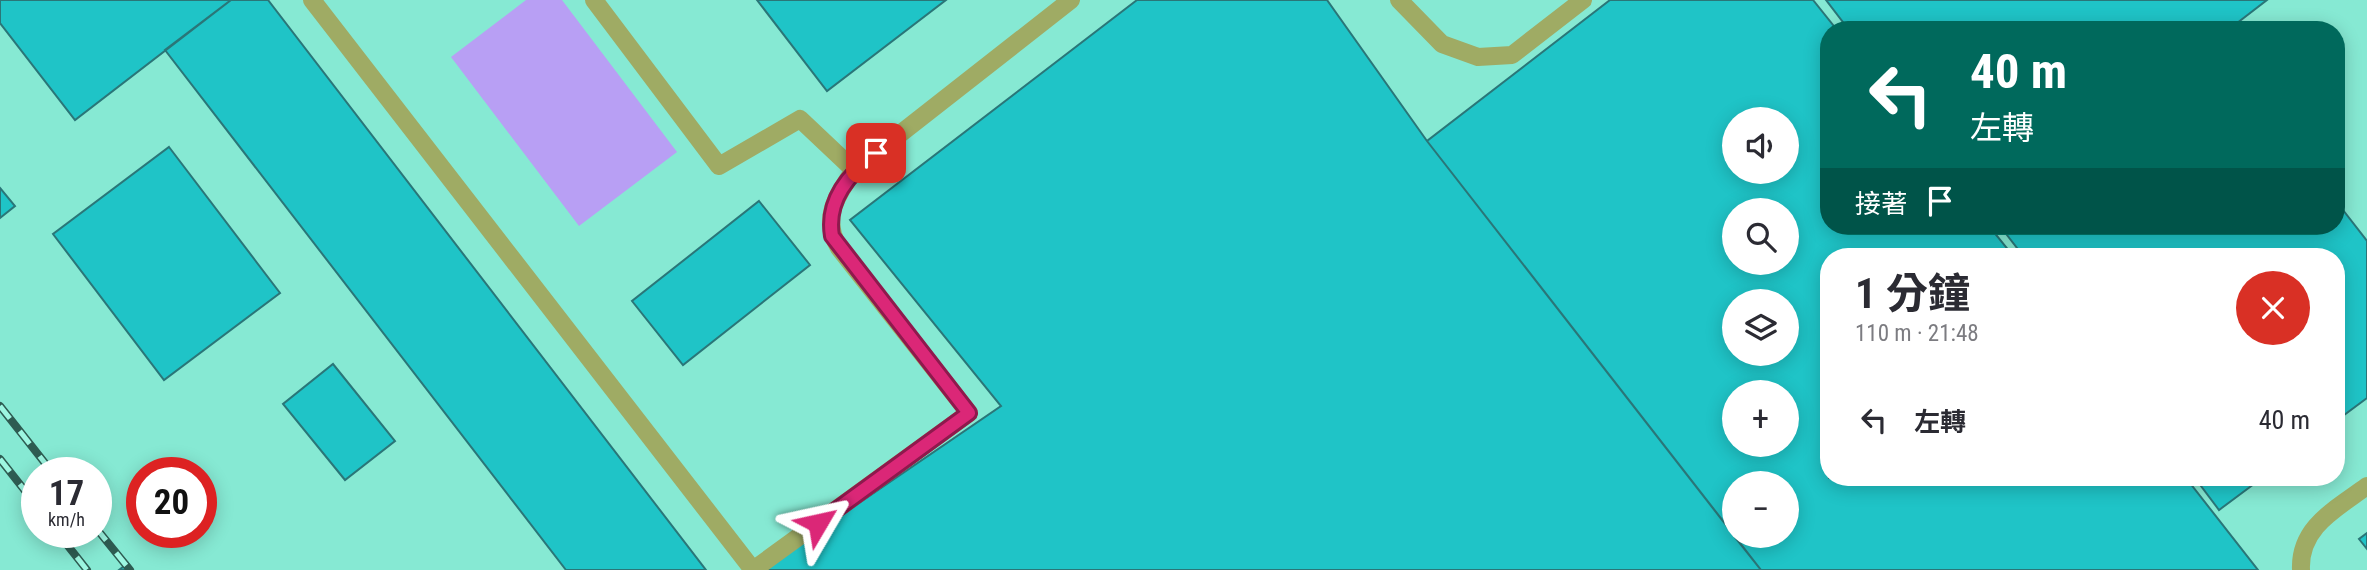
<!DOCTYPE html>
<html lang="zh-TW">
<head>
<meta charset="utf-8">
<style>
  :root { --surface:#fff; --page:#f7f7f7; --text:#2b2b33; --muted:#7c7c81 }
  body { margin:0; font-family:"Roboto Condensed","Noto Sans TC",sans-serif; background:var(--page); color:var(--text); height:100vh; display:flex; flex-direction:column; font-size:26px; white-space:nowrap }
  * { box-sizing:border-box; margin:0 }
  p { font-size:23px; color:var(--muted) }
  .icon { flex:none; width:38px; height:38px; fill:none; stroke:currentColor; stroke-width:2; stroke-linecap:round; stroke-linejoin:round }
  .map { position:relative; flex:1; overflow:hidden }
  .side { position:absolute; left:1820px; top:248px; width:525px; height:238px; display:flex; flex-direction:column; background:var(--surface); border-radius:28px; box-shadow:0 4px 18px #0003 }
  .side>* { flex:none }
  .top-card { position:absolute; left:1820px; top:21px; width:525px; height:214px; border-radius:28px; box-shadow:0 4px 18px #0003; background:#00695c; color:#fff; overflow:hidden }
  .tools { position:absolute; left:1722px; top:107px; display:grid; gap:14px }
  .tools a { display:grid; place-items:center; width:77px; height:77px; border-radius:50%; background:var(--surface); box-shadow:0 4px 18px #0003; font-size:35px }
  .speed { position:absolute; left:21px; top:457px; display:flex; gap:14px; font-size:35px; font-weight:700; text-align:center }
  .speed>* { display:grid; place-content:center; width:91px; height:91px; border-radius:50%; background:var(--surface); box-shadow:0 4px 18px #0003; line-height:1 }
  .speed small { font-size:18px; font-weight:400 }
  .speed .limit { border:10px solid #d22; background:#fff; color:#111 }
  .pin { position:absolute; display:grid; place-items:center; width:60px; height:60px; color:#fff; margin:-30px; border-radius:14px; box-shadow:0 4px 10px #0006 }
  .me { position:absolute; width:77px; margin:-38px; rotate:54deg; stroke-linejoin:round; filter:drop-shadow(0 0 5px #0008) }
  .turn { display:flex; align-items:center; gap:24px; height:147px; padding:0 35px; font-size:32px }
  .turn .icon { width:91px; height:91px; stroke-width:2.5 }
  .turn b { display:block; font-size:49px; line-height:60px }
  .then { display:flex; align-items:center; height:66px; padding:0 35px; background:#0003; gap:14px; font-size:26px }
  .round { display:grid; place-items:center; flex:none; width:74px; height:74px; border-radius:37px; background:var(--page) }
  .overview { display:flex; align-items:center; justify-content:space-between; height:119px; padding:0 35px }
  h1 { font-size:42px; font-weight:700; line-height:52px }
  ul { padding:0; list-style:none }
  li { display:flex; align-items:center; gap:21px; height:105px; padding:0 35px }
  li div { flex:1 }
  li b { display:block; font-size:26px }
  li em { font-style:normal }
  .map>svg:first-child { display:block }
  .built { fill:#86e9d3; fill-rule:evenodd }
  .water { fill:#b89ff4 }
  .building { fill:#1fc4c7; stroke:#2a7678; stroke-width:2; fill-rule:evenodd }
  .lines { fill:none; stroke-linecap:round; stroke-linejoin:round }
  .minor { stroke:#9fab64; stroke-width:18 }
  .rail-casing { stroke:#2e5c52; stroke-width:8 }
  .rail { stroke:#9df6e1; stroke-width:5; stroke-dasharray:16; stroke-linecap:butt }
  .route-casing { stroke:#8e194d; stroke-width:18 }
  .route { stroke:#db2777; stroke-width:12 }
</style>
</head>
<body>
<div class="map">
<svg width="2367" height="570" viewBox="0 0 2367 570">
  <rect width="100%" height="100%" fill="#9df6e1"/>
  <!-- built -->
  <path class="built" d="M0 0H2367V570H0ZM1829 30H2336V226H1829ZM1734 119H1787V172H1734ZM1734 210H1787V262H1734ZM1829 257H2336V478H1829ZM1734 301H1787V354H1734ZM1734 392H1787V444H1734ZM37 472H96V532H37ZM142 472H201V532H142ZM1734 483H1787V536H1734Z"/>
  <!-- water -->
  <path class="water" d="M526 0H562L677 152 579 226 451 57Z"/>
  <!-- building -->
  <path class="building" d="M0 0H231L75 120 0 23Z
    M231 0H268L706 570H566L165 50Z
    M757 0H946L827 91Z
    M1137 0H1327L1427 141 1761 570H761L1001 406 850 220Z
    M1610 0H1813L1837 30H1829V226H1989L2014 257H1829V478H2186L2258 570H1761L1734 536H1787V483H1734V535L1427 141ZM1734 119H1787V172H1734ZM1734 210H1787V262H1734ZM1734 301H1787V354H1734ZM1734 392H1787V444H1734Z
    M1826 0H2267L2228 30H1849Z
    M169 147 280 293 164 380 53 234Z
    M0 188 15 206 0 218Z
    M759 201 810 265 683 365 632 301Z
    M2336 201 2367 241V398L2336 421V257H2024L2000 226H2336Z
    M333 364 395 441 345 480 283 404Z
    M2195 478H2262L2219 510Z
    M2367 533V549L2359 539Z
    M128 563 133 570H119Z"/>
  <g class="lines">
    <!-- minor -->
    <path class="minor" d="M312 0 753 570
      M594 0 719 166 800 119 854 170
      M1399 0 1442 44 1478 57 1512 55 1583 0
      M753 570 969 413 839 248C821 217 837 196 854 170L1071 0
      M2301 570C2299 527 2336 509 2367 486"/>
    <defs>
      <path id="rail" d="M0 406 52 472
        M0 459 37 506
        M96 528 130 570
        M57 532 87 570"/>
    </defs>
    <!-- rail casing -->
    <use href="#rail" class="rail-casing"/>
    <!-- rail -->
    <use href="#rail" class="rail"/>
  </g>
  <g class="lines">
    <defs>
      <path id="route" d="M818 523 969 413 832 236C826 200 849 174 876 153"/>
    </defs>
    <!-- route casing -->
    <use href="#route" class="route-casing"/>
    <!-- route -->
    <use href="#route" class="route"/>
  </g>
</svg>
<div class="tools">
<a><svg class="icon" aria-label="sound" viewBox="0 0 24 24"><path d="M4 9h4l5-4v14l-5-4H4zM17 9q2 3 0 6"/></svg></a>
<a><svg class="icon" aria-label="search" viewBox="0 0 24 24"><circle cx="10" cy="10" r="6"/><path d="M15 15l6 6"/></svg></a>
<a><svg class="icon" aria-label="layers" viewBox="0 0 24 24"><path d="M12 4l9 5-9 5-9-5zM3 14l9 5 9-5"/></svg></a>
<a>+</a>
<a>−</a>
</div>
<div class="speed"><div>17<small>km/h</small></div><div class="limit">20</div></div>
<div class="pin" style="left:876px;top:153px;background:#d93025"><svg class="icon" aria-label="arrive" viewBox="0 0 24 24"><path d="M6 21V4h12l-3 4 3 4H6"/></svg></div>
<svg class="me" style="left:818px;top:523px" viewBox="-20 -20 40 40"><path d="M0-17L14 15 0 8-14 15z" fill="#db2777" stroke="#fff" stroke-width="4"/></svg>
<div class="top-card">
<div class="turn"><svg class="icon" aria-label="left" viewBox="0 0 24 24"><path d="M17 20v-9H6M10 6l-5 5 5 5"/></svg><div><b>40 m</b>左轉</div></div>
<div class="then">接著<svg class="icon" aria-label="arrive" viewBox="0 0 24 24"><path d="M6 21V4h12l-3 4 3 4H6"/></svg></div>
</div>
<section class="side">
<div class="overview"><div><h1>1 分鐘</h1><p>110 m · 21:48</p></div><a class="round" style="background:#d93025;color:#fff"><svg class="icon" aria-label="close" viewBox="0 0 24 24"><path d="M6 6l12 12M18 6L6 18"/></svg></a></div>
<ul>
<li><svg class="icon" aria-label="left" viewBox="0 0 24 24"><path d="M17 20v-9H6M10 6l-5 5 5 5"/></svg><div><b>左轉</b></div><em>40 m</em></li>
</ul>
</section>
</div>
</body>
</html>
